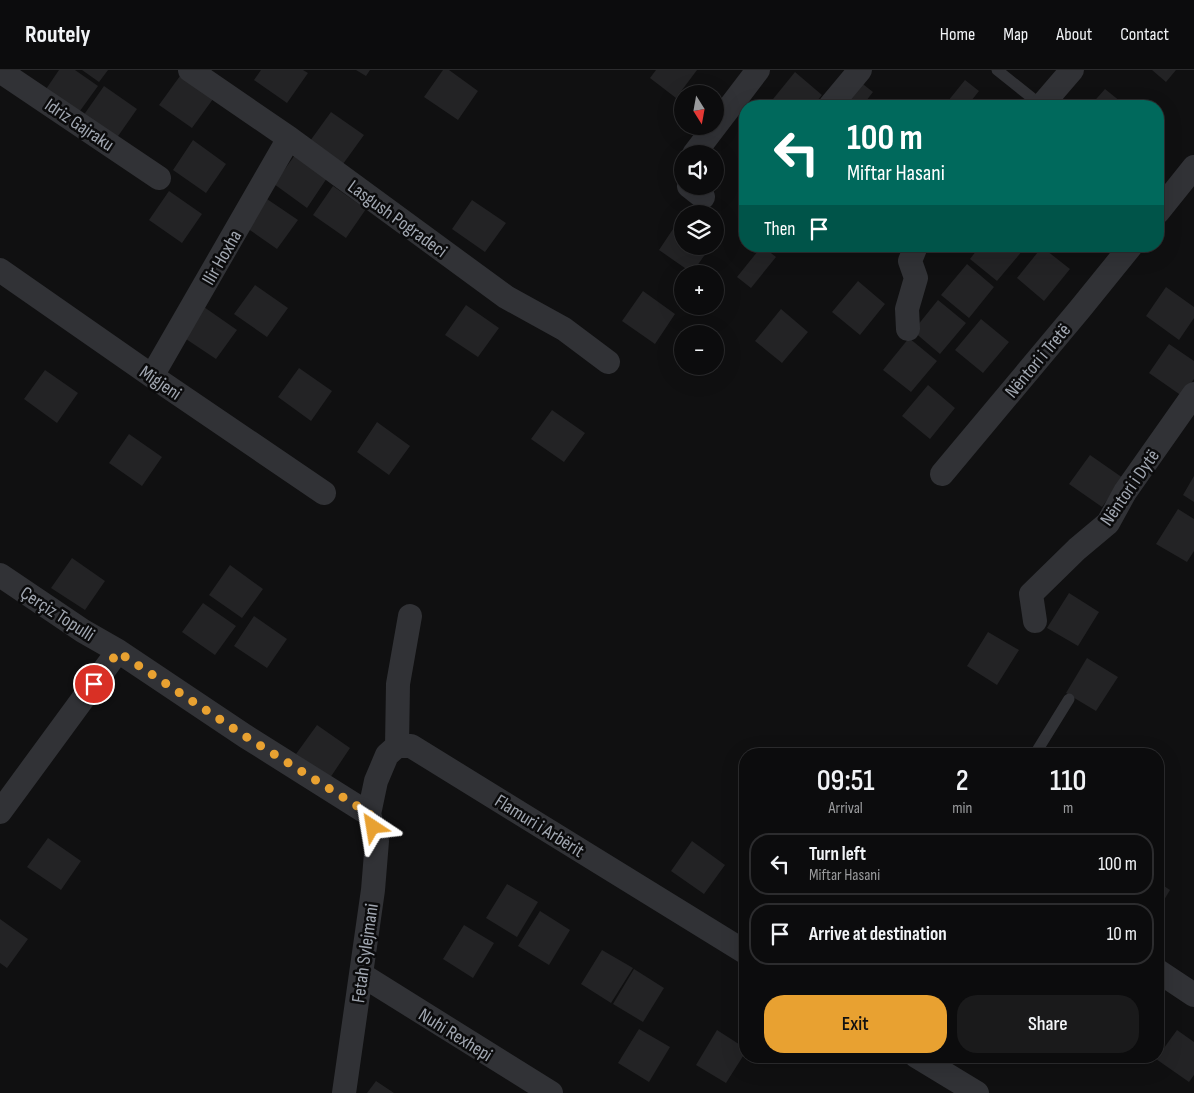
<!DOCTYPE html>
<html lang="en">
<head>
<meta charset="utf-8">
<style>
  :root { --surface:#0c0c0d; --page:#1a1a1b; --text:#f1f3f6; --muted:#9a9b9d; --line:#2c2c2e; --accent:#e8a131 }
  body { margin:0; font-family:"Sofia Sans Condensed",sans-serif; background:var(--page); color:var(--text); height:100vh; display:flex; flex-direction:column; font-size:19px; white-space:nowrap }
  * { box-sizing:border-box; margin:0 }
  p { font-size:16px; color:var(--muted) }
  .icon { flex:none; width:28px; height:28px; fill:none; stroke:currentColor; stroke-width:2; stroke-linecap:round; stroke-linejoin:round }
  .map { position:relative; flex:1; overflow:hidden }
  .drawer { position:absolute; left:739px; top:678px; width:425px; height:315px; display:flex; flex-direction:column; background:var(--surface); border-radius:20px; box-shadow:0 5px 20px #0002,0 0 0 1px var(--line) }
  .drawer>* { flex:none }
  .hud { position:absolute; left:739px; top:30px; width:425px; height:152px; border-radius:20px; box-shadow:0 5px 20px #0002,0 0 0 1px var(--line); background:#00695c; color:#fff; overflow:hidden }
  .needle { width:32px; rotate:169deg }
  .buttons { position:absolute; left:674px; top:15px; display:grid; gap:10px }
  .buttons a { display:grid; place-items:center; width:50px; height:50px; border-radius:50%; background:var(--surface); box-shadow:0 5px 20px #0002,0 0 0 1px var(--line); font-size:25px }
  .pin { position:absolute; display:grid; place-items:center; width:42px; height:42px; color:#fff; margin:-21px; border:2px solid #fff; border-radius:50%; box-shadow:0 1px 5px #0007 }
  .me { position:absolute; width:55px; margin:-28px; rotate:327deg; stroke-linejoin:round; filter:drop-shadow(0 0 4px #0008) }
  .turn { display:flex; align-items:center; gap:18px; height:105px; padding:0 25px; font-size:22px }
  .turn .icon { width:65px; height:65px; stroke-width:2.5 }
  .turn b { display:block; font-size:35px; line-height:42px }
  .then { display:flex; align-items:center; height:48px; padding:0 25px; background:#0003; gap:10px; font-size:19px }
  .eta { display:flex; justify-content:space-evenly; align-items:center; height:85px; text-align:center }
  .eta b { font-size:30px; font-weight:600; line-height:35px }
  .action { display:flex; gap:10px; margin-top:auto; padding:10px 25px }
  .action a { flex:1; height:58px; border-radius:20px; background:var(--accent); color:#111; font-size:20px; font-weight:600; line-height:58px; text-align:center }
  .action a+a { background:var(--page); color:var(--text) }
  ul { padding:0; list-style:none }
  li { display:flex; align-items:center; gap:15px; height:62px; margin:0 10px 8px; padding:0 15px; border:2px solid var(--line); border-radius:20px }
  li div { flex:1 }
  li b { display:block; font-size:19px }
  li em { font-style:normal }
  header { display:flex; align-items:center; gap:30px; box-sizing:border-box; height:70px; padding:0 25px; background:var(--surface); border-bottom:1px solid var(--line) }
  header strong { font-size:24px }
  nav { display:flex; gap:28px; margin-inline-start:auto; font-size:18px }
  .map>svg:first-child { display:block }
  .building { fill:#232325 }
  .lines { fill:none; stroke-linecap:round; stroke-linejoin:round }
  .service { stroke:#313236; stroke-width:11 }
  .minor { stroke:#313236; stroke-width:24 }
  .route { stroke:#e8a131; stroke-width:9; stroke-dasharray:0 16.2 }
  .labels { text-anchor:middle; stroke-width:5; stroke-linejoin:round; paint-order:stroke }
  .street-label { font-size:19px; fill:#a1a7b1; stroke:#0b0b0c }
</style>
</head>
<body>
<header>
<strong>Routely</strong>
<nav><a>Home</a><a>Map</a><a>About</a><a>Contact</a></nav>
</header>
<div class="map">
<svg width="1194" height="1023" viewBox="0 0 1194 1023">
  <rect width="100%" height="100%" fill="#101011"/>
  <!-- building -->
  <path class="building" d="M59 0H75L98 16 77 45 44 22Z
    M82 0H108L99 12Z
    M261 0H303L308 3 287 33 254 10Z
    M356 0H370L366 6Z
    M443 0H449L478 21 458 50 424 27Z
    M656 0H697L676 28 650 8Z
    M1152 0H1176L1166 12Z
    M795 2 822 25 813 36H772L769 34Z
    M180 6 213 29 192 58 159 35Z
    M965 10 979 21 967 36H944Z
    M859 11 873 22 862 36H840Z
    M104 16 137 39 116 69 83 46Z
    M1105 19 1126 36H1090Z
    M331 42 364 65 343 94 310 71Z
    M193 70 226 94 206 123 173 100Z
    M295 85 327 108 307 138 274 114Z
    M333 116 366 139 346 168 313 145Z
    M169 121 202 144 182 173 149 150Z
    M264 127 298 150 277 179 244 156Z
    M472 130 506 153 485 182 452 159Z
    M679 150 682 152V176H711L692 203 659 180Z
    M762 176 776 187 751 218 737 207Z
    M980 176H1018L1023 180 997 211 970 189Z
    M1042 177 1070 199 1044 231 1017 208Z
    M967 194 994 217 969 248 941 225Z
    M858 211 885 234 860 265 832 242Z
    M255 215 288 238 267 267 234 244Z
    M1166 217 1194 237V248L1179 270 1146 246Z
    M643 221 675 244 655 274 622 251Z
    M938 230 966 253 940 284 913 261Z
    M466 235 499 258 478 287 445 265Z
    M204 237 237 260 216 289 183 267Z
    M781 239 808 262 782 293 755 271Z
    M981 249 1009 272 983 303 955 280Z
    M909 268 937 291 911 322 883 300Z
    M1169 274 1194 291V309L1182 326 1149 303Z
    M299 298 332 321 311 351 278 327Z
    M45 300 78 323 57 353 24 329Z
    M928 315 955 338 930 369 902 346Z
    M552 340 585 363 564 392 531 369Z
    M377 352 410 376 389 405 357 382Z
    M129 364 162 387 142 416 109 393Z
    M1090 385 1123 408 1102 437 1069 414Z
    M1194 406V432L1183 425Z
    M1178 439 1194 449V481L1187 492 1156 474Z
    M72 488 105 511 85 540 51 518Z
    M230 495 263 519 242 548 209 525Z
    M1069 523 1099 542 1078 576 1047 558Z
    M203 533 236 556 215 585 182 562Z
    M254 546 287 569 267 598 234 576Z
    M988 562 1019 580 997 615 967 596Z
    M1087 588 1118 607 1096 641 1066 623Z
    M317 655 350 678 330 708 296 684Z
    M48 768 81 791 61 820 27 797Z
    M692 771 725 795 704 824 671 801Z
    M1158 812 1170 820 1158 840Z
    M507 814 538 832 517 867 486 848Z
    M540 841 570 860 549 895 518 876Z
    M0 849 28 869 7 898 0 893Z
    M464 855 494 873 473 908 443 889Z
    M602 880 633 898 611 933 581 914Z
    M634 899 664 918 643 952 613 934Z
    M639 959 670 977 649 1012 618 993Z
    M717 960 745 978V983L726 1013 696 995Z
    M1177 960 1194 972V1005L1189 1012 1156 989Z
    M376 1011 394 1023H367Z"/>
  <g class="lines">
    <!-- service -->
    <path class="service" d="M997 0 1041 35
      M1035 684 1069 629"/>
    <!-- minor -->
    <path class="minor" d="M190 0 289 68 506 227 564 259 608 292
      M0 1 159 108
      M830 36 860 0
      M1041 36 1072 0
      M694 84 758 0
      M689 116 703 127
      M1158 142 1194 97
      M0 200 152 306 324 423
      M908 259 907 239 916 208 910 191 916 176
      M152 306 289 68
      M942 404 1080 239 1131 176
      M0 505 83 561 118 581 245 666 369 744
      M1035 551 1031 524 1077 479 1108 453 1125 422 1194 324
      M397 676 398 614 410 546
      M0 742 118 581
      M1158 901 1194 925
      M362 905 551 1023
      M916 986 977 1023
      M344 1023 373 820 377 771 369 744 376 711 387 685 397 676H411L745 882"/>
  </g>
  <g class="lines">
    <!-- route -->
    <path class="route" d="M94 614 118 582 245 666 370 744 373 757"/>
  </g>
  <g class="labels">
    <!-- street labels -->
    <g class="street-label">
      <text transform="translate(80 54) rotate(34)" y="7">Idriz Gajraku</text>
      <text transform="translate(398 148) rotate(36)" y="7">Lasgush Pogradeci</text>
      <text transform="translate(221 187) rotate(-60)" y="7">Ilir Hoxha</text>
      <text transform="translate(1037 290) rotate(-50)" y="7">Nëntori i Tretë</text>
      <text transform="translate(161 312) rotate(34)" y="7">Migjeni</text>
      <text transform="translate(1129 417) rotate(-55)" y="7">Nëntori i Dytë</text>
      <text transform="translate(58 543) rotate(33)" y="7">Çerçiz Topulli</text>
      <text transform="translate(540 755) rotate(32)" y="7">Flamuri i Arbërit</text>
      <text transform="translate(364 883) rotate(-82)" y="7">Fetah Sylejmani</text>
      <text transform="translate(456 964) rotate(32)" y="7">Nuhi Rexhepi</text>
    </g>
  </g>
</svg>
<div class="buttons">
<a><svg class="needle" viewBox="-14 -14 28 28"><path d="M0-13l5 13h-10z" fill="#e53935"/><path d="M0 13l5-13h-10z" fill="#9a9b9d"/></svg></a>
<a><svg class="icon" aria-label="sound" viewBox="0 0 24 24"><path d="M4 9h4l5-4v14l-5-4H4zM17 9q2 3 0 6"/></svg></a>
<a><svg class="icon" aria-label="layers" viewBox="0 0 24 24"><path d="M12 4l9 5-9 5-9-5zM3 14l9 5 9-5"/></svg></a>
<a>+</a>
<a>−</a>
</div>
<div class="pin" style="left:94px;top:614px;background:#d93025"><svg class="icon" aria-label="arrive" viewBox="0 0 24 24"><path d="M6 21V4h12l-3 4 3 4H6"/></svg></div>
<svg class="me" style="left:373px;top:757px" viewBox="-20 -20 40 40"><path d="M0-17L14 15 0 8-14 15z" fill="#e8a131" stroke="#fff" stroke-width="4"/></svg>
<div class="hud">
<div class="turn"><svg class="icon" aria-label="left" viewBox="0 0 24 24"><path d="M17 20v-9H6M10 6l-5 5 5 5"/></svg><div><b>100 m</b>Miftar Hasani</div></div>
<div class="then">Then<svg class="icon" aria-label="arrive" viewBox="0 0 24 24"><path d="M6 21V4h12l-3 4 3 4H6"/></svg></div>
</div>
<section class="drawer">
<div class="eta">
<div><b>09:51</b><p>Arrival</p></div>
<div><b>2</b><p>min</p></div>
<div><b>110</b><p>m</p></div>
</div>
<ul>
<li><svg class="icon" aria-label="left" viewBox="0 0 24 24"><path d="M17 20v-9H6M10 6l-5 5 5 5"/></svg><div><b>Turn left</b><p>Miftar Hasani</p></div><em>100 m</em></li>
<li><svg class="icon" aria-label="arrive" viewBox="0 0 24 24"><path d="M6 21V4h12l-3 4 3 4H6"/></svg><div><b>Arrive at destination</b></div><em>10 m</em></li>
</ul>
<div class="action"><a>Exit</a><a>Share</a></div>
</section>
</div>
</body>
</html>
